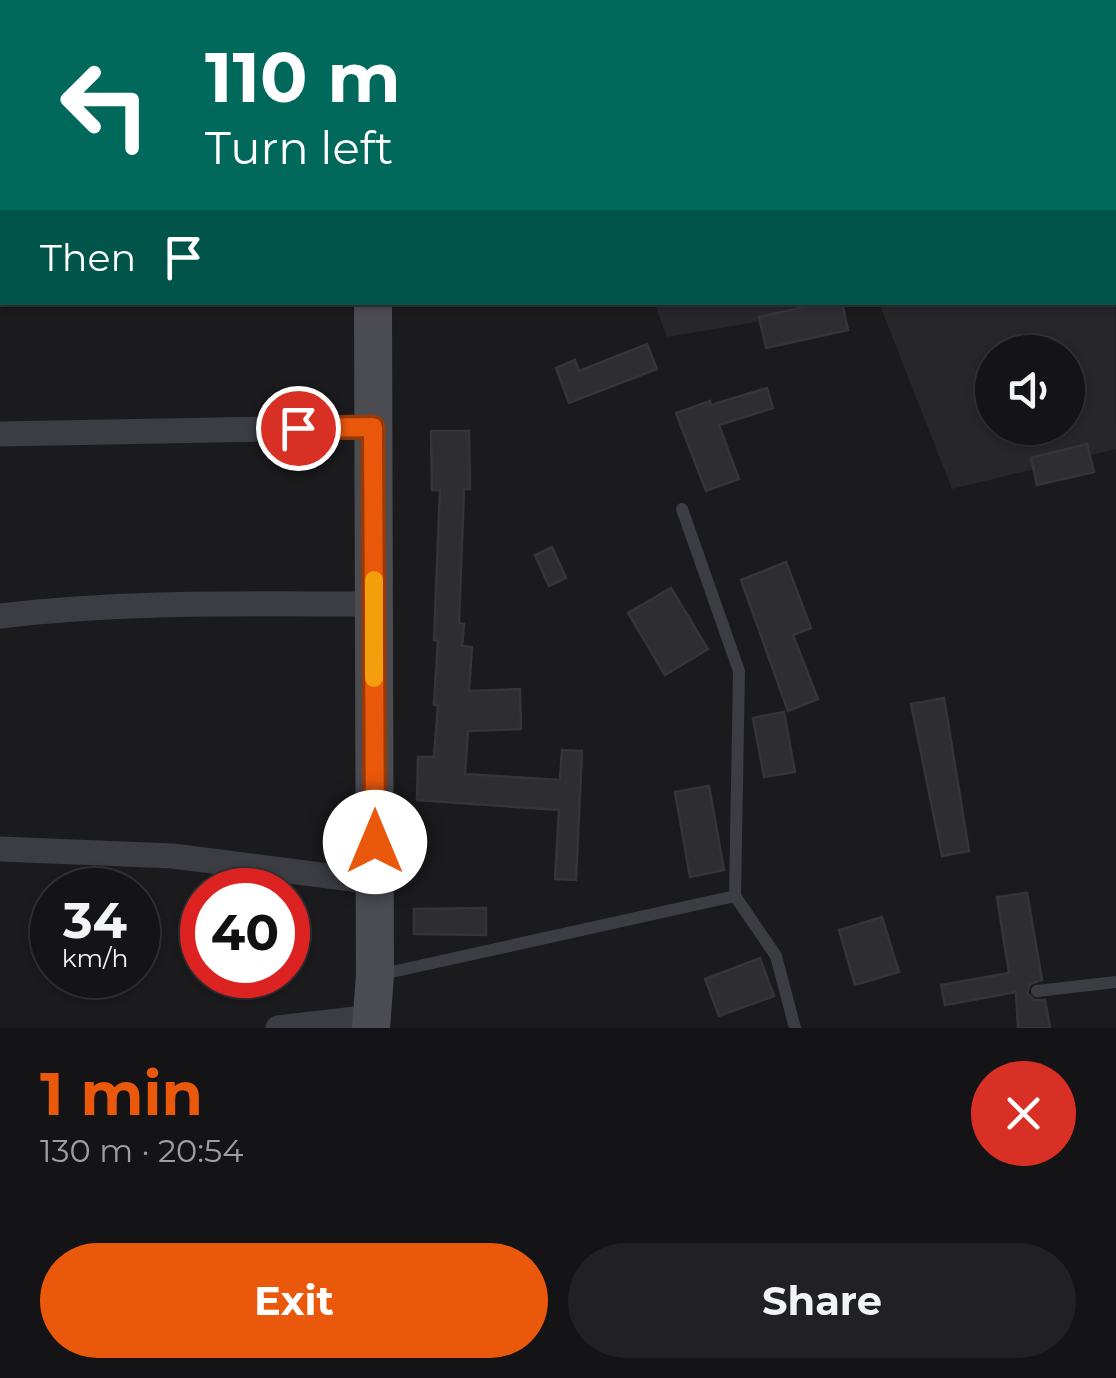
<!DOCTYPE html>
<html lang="en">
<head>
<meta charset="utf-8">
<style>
  :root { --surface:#141416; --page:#212123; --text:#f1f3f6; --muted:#9d9ea1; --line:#333335; --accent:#ea580c }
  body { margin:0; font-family:Montserrat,sans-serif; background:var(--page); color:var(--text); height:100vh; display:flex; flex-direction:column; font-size:38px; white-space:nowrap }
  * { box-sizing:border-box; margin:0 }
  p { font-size:32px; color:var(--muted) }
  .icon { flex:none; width:55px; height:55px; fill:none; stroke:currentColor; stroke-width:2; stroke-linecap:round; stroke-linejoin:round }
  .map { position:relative; height:1028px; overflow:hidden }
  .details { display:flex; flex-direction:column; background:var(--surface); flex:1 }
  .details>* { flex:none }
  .banner { position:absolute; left:0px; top:0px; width:1118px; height:305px; box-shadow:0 2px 8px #0004,0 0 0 2px var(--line); background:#00695c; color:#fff; overflow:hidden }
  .tools { position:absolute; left:975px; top:335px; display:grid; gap:20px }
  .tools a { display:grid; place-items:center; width:110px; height:110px; border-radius:50%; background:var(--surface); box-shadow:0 2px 8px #0004,0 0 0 2px var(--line); font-size:50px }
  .speed { position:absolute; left:30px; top:868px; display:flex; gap:20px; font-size:50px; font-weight:700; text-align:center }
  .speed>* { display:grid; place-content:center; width:130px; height:130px; border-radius:50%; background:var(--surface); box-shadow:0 2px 8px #0004,0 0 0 2px var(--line); line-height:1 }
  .speed small { font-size:25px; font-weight:400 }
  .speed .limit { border:15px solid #d22; background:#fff; color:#111 }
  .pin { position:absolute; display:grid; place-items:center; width:85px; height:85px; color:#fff; margin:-42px; border:5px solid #fff; border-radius:50%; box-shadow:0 2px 10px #0007 }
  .me { position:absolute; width:110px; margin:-55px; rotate:0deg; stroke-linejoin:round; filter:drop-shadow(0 0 8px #0008) }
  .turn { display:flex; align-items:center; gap:35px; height:210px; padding:0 40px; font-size:45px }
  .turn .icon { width:130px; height:130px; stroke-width:2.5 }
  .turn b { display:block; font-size:70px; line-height:85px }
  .then { display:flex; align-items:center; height:95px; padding:0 40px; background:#0003; gap:20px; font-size:38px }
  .round { display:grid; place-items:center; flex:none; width:105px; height:105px; border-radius:52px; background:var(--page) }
  .summary { display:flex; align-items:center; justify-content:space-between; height:170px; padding:0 40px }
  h1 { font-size:60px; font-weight:700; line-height:75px; color:var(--accent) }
  .primary-button { display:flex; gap:20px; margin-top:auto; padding:20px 40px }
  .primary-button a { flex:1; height:115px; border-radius:60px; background:var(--accent); color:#fff; font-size:40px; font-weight:700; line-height:115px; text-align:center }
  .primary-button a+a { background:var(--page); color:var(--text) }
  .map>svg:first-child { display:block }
  .built { fill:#27272a; fill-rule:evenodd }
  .building { fill:#2e2e31; stroke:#353539; stroke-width:2.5 }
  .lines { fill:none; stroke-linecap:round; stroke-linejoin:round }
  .lane { stroke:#3c3d42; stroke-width:12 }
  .street { stroke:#3c3d42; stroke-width:25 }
  .secondary { stroke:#4a4c52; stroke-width:38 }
  .rail-casing { stroke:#4f5157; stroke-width:11 }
  .rail { stroke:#161618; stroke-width:8; stroke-dasharray:22; stroke-linecap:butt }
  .route-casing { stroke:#983908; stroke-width:25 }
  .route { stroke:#ea580c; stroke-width:18 }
  .slow { stroke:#f59e0b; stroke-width:18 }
</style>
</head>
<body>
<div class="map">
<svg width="1116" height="1028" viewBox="0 0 1116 1028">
  <rect width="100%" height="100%" fill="#1b1b1d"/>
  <!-- built -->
  <path class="built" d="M542 0H1046L1048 2H543Z
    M1115 122 1116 449 952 489 879 303 1115 302ZM992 352H1068V428H992Z
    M654 302 870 303 667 337Z"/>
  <!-- building -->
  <path class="building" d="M828 302H842L848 330 766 348 759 317Z
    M647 344 657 369 569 403 556 368 575 360 579 371Z
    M767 388 773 408 719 425 739 479 706 491 676 413 710 401 711 405Z
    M431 431H469L470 489H464L459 623 464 624 462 646 472 647 469 691 520 689 521 729 468 731 465 774 560 780 562 750 582 751 576 880 555 879 559 810 417 800 418 757H434L438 705H434L438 641 434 640 440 490H432Z
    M1087 444 1094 472 1037 485 1031 458Z
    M552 547 566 578 549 586 535 555Z
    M786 562 811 628 793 635 818 699 788 711 741 580Z
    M671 588 708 649 665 675 628 613Z
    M944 698 969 851 942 856 911 704Z
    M784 712 795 772 764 777 753 718Z
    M709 786 724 870 690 877 675 792Z
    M1027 893 1042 980 1030 984 1027 993 1034 1000H1045L1050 1028H1018L1016 992 945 1005 941 985 1009 973 997 897Z
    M486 908V935L414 934V909Z
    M882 917 899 972 855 985 839 930Z
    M760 958 774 996 719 1016 705 979Z"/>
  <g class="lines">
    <!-- lane -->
    <path class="lane" d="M735 896 776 956 795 1028
      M378 975 735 896 739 671 682 509
      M1037 991 1116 982"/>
    <!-- street -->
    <path class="street" d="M0 60 2 68
      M0 146 2 145
      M0 434 373 427
      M0 616C124 601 249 604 374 604
      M0 849 173 856 375 882
      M278 1028 372 1017"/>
    <!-- secondary -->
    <path class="secondary" d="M371 0V2
      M371 1028 375 975 373 302"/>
    <defs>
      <path id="rail" d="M1011 0 1013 2
        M1101 0 1102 2
        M1115 23 1116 24
        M1115 158 1116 160"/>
    </defs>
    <!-- rail casing -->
    <use href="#rail" class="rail-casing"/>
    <!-- rail -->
    <use href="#rail" class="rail"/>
  </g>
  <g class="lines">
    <defs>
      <path id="route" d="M298 428 373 427 375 842"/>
    </defs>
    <!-- route casing -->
    <use href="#route" class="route-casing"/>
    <!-- route -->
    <use href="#route" class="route"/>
    <!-- slow -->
    <path class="slow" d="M374 580V678"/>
  </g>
</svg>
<div class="tools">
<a><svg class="icon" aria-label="sound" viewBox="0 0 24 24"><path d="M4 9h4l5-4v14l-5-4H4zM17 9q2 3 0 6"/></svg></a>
</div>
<div class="speed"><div>34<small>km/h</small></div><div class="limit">40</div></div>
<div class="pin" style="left:298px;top:428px;background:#d93025"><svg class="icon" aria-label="arrive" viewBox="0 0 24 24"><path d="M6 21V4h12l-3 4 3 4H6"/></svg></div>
<svg class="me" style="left:375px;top:842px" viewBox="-20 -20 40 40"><circle r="19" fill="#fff"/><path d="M0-13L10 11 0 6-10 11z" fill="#ea580c"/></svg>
<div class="banner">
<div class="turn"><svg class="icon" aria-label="left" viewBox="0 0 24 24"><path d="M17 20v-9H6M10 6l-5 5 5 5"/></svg><div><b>110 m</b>Turn left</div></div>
<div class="then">Then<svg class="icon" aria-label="arrive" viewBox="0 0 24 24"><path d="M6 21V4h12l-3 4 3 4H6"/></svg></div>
</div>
</div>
<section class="details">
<div class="summary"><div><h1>1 min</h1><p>130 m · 20:54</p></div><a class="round" style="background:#d93025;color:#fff"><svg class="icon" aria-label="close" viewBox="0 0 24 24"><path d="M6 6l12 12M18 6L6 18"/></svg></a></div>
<div class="primary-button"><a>Exit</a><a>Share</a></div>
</section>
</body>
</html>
